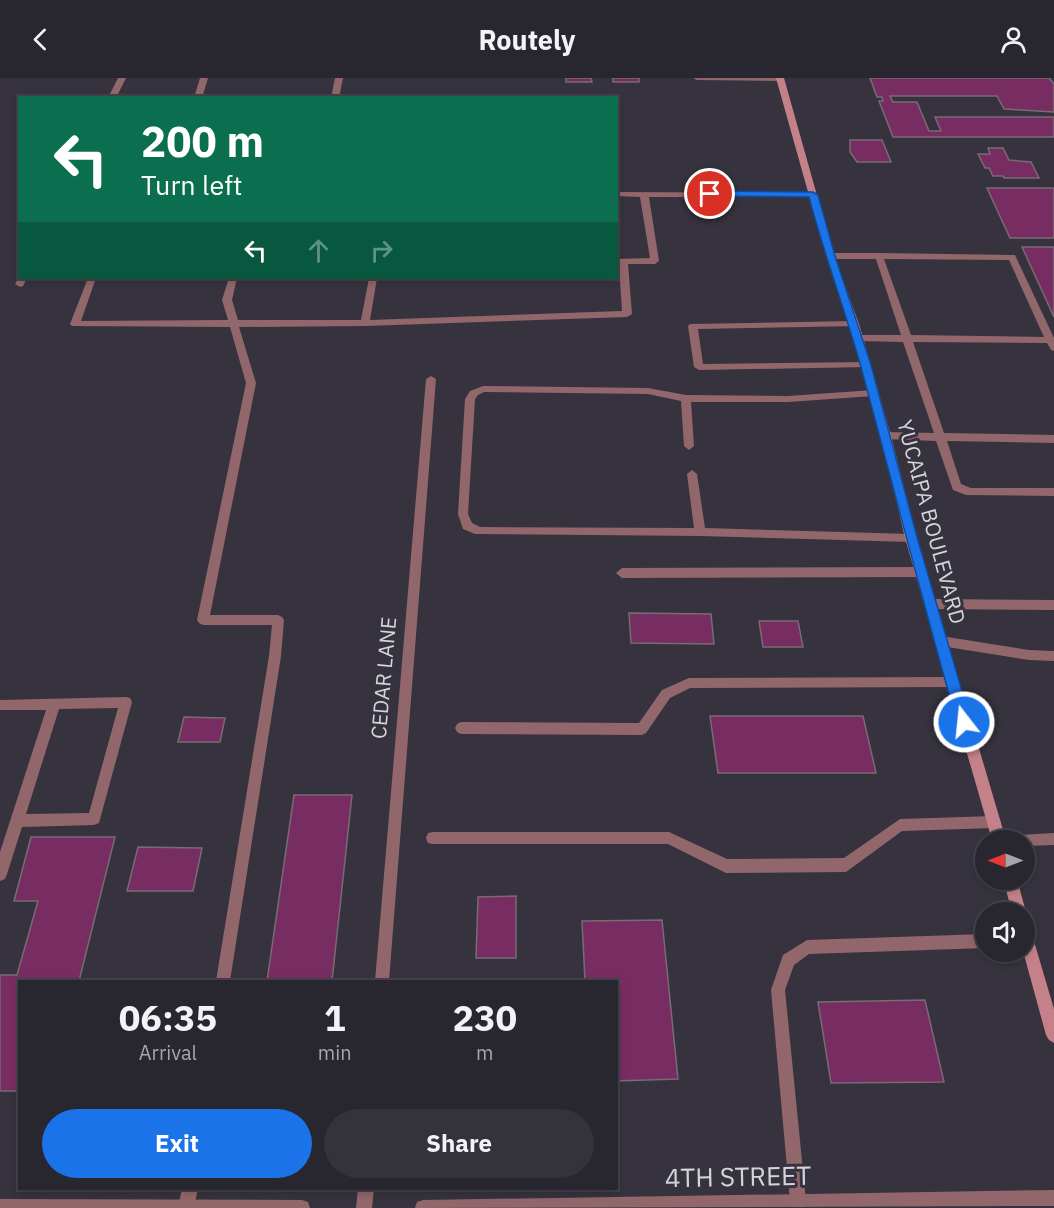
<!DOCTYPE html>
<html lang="en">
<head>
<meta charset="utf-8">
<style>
  :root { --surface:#28262e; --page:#34323a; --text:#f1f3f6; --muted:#a5a5aa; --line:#44434a; --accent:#1a73e8 }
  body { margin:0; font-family:"IBM Plex Sans",sans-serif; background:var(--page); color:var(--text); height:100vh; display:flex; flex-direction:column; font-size:22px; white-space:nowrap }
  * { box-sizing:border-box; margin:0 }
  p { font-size:20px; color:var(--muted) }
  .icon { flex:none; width:33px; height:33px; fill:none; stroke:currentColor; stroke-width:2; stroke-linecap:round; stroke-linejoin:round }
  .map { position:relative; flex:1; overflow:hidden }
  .details { position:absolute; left:18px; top:902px; width:600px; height:210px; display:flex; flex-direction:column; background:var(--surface); border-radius:0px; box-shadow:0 3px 9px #0003,0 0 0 2px var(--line) }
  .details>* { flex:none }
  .top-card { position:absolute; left:18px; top:18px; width:600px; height:183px; border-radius:0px; box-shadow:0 3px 9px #0003,0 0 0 2px var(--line); background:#0b6e4f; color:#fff; overflow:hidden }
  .needle { width:39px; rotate:270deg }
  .tools { position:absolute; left:975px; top:752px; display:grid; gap:12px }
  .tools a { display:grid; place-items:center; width:60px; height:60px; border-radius:50%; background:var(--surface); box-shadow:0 3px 9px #0003,0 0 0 2px var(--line); font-size:30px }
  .pin { position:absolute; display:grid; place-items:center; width:51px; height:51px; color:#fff; margin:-26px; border:3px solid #fff; border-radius:50%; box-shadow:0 2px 6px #0007 }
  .me { position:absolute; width:66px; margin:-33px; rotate:344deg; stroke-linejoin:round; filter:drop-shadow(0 0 4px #0008) }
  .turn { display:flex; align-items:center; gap:21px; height:126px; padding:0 24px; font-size:27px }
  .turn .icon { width:78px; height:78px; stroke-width:2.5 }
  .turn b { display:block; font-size:42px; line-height:51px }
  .lanes { display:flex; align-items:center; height:57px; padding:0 24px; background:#0003; justify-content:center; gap:30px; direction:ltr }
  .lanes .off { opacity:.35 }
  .eta { display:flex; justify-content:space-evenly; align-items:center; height:102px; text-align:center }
  .eta b { font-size:36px; font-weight:700; line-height:42px }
  .action { display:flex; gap:12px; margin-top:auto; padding:12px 24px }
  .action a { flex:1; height:69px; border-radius:36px; background:var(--accent); color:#fff; font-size:24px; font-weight:700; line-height:69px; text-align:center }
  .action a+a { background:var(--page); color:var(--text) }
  header { display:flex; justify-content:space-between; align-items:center; height:78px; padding:0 24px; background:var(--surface); font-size:27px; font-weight:700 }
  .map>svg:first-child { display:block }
  .building { fill:#782d62; stroke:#786b73; stroke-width:1.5 }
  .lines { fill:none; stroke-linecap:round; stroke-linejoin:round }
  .service { fill:#92676b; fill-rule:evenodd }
  .minor { fill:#92676b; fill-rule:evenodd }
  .secondary { fill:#c58189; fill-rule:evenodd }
  .route { fill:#1a73e8; stroke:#114b97; stroke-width:1.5 }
  .labels { text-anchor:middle; stroke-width:6; stroke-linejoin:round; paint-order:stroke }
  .street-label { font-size:21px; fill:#d6d4db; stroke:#36333e }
  .near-street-label { font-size:26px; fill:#d6d4db; stroke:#36333e }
</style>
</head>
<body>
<header><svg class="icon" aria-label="back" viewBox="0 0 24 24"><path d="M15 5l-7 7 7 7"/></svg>Routely<svg class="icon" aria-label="person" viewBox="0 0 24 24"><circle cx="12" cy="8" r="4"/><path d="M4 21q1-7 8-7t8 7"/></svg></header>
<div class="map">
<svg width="1054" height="1130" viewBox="0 0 1054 1130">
  <rect width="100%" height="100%" fill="#36333e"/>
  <!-- building -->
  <path class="building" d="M566 0H591L592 4H566Z
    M613 0H639V4H613Z
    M870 0H1049L1054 6V34L1004 31 997 18H890L893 24H917L929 53H941L935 39H1054V59H893L879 23H883L882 19H877Z
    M850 62H882L891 84H857L850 74Z
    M988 70H1003L1009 82 1031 84 1039 100H1004L1003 98H993L989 90H985L978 76H990Z
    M987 110H1054V160H1010Z
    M1022 169H1054V239Z
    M629 535 711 536 714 566 631 565Z
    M759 543H798L803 569H763Z
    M710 638H863L876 695H718Z
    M184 639 225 640 220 664H178Z
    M294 717H352L332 903H267Z
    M31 759H115L79 903H20V1013H0V897H17L38 823H14Z
    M138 769 202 770 193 813H127Z
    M516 818V880H476L478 819Z
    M662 842 678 1001 616 1003V903H585L582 843Z
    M925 922 944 1004 831 1005 818 924Z"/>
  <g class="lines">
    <!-- service -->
    <path class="service" d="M118 0H126L116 20H108Z
      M200 0H208L202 20H194Z
      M335 0H343L339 20H331Z
      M693 0H783L784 1 780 3 697 2Z
      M616 114 813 115 817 117 813 119H649L659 183 655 186H628L632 236 627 239 365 248 239 249 256 305 210 537H278L282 539 284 542 281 578 230 903H216L269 578 272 547H203L199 545 197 542 246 305 230 249 72 248 70 246 88 200H96L81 243 228 242 222 222 229 200H237L232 222 238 242H361L369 200H377L370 242 622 233 619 187H616V181L650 180 640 119 616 118Z
      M879 175 1015 177 1054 260V273L1051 272 1047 265 913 264 944 355 1054 357V365L947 363 961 406 971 410H1054V418L966 417 953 412 936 363 882 361 881 358 882 355 886 354 934 355 903 264 858 263 853 260 858 257H901L876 181H830L826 178 830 175ZM884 181 1009 182 1044 259 911 257Z
      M20 198 27 200 23 208 20 209 15 206Z
      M854 243 857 244V248L698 251 703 286 866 284 869 285V289L699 292 694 289 688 248 690 246Z
      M483 308 648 310 686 317 788 318 874 312 879 315 874 318 788 324H691L694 368 689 372 684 368 681 323 648 316 484 314 478 317 475 321 468 436 472 445 480 449 694 450 687 396 692 392 697 396 705 450 911 456 917 460 911 464 700 458 475 456 463 451 458 436 465 321 470 313Z
      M921 489 927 494 921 499 622 500 616 495 622 490Z
      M930 521 1054 522V532L930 531 926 529 924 526 926 523Z
      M941 558 1029 572 1054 573V583L1029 582 941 568 937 567 935 563 937 559Z
      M952 599 956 600 958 604 956 608 952 609 690 610 670 620 646 655 642 657 461 656 457 654 455 650 457 646 461 644 639 645 662 612 689 600Z
      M126 619 130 620 132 624 99 745 94 747 22 749 7 796 5 801 0 803V774L46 632H0V622ZM118 630 89 735 26 736 59 631Z
      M994 738 999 740 1001 744 999 748 994 750 902 753 846 794 726 795 668 766H433L428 765 426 760 428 755 433 754H669L727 781 844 780 900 741Z
      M1054 755V767L1024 768V762H1017L1019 757Z
      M986 856V870L809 876 794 887 785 912 806 1123 804 1129H792L790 1123 771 912 783 877 807 862Z
      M182 1110H198L194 1130H178Z"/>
    <!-- minor -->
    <path class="minor" d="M431 298 436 301 389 903H375L426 301Z
      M358 1110H374L372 1130H356Z
      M1054 1112V1128L415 1130 417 1124 423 1122Z
      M0 1121 302 1122 308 1124 310 1130H0Z"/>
    <!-- secondary -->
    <path class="secondary" d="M776 0H784L834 178 859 246 891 358 917 460 1006 762H992L905 460 881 358 849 246 826 178Z
      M1003 801H1017L1026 834 1024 838V834H1012Z
      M1024 846 1029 848 1031 853 1054 931V965L1049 962 1046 957 1023 873H1024Z"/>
  </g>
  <!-- route -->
  <path class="route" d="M710 113 813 114 818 117 835 178 871 287 917 459 971 644 969 648 964 650 959 648 957 644C923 526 893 407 861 289 845 232 824 176 809 119L707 118 706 116Z"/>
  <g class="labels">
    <!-- street labels -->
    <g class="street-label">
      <text transform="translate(931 444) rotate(75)" y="7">YUCAIPA BOULEVARD</text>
      <text transform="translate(384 600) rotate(-85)" y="7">CEDAR LANE</text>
    </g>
    <!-- near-street labels -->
    <g class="near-street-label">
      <text transform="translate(738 1099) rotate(-1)" y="9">4TH STREET</text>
    </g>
  </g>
</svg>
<div class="tools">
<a><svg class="needle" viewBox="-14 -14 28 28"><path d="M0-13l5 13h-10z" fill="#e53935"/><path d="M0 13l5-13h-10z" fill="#a5a5aa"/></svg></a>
<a><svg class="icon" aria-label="sound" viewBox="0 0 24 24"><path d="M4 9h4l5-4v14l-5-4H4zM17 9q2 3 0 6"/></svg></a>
</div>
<div class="pin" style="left:710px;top:116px;background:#d93025"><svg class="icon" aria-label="arrive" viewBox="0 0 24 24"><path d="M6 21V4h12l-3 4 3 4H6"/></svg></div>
<svg class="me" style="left:964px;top:644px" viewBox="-20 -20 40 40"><circle r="17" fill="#1a73e8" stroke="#fff" stroke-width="3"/><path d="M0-11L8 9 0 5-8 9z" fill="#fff"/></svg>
<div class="top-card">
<div class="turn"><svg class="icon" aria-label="left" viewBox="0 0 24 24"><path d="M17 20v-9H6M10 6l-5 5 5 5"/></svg><div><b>200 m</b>Turn left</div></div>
<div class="lanes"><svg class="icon" aria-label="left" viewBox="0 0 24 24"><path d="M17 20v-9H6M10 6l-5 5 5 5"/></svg><svg class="icon off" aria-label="ahead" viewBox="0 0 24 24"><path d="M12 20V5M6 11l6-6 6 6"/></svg><svg class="icon off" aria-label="right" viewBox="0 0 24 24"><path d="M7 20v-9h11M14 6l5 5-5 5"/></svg></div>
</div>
<section class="details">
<div class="eta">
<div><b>06:35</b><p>Arrival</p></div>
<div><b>1</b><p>min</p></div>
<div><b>230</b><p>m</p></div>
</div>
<div class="action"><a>Exit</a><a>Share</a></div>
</section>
</div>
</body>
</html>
